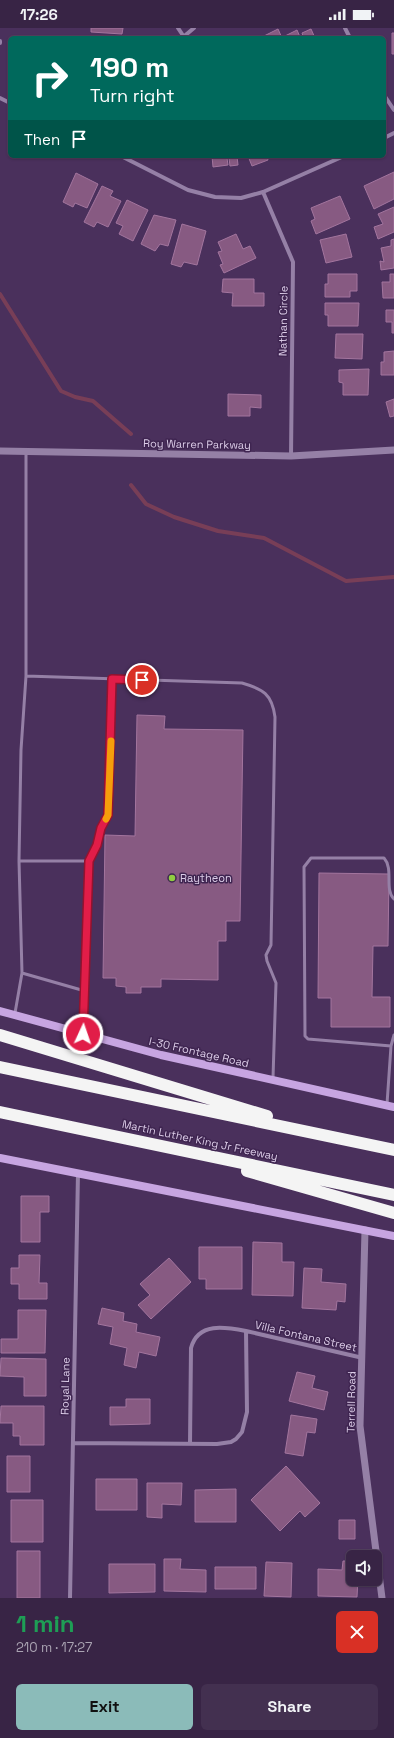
<!DOCTYPE html>
<html lang="en">
<head>
<meta charset="utf-8">
<style>
  :root { --surface:#382445; --page:#433050; --text:#f1f3f6; --muted:#aba4b3; --line:#52415e; --accent:#8bbbb9 }
  body { margin:0; font-family:"Space Grotesk",sans-serif; background:var(--page); color:var(--text); height:100vh; display:flex; flex-direction:column; font-size:15px; white-space:nowrap }
  * { box-sizing:border-box; margin:0 }
  p { font-size:13px; color:var(--muted) }
  .icon { flex:none; width:22px; height:22px; fill:none; stroke:currentColor; stroke-width:2; stroke-linecap:round; stroke-linejoin:round }
  .map { position:relative; height:1570px; overflow:hidden }
  .side { display:flex; flex-direction:column; background:var(--surface); flex:1 }
  .side>* { flex:none }
  .top-card { position:absolute; left:8px; top:8px; width:378px; height:122px; border-radius:6px; box-shadow:0 1px 3px #0004,0 0 0 1px var(--line); background:#00695c; color:#fff; overflow:hidden }
  .buttons { position:absolute; left:346px; top:1522px; display:grid; gap:8px }
  .buttons a { display:grid; place-items:center; width:36px; height:36px; border-radius:6px; background:var(--surface); box-shadow:0 1px 3px #0004,0 0 0 1px var(--line); font-size:20px }
  .pin { position:absolute; display:grid; place-items:center; width:34px; height:34px; color:#fff; margin:-17px; border:2px solid #fff; border-radius:50%; box-shadow:0 1px 4px #0007 }
  .me { position:absolute; width:44px; margin:-22px; rotate:3deg; stroke-linejoin:round; filter:drop-shadow(0 0 3px #0008) }
  .turn { display:flex; align-items:center; gap:14px; height:84px; padding:0 16px; font-size:18px }
  .turn .icon { width:52px; height:52px; stroke-width:2.5 }
  .turn b { display:block; font-size:28px; line-height:34px }
  .then { display:flex; align-items:center; height:38px; padding:0 16px; background:#0003; gap:8px; font-size:15px }
  .round { display:grid; place-items:center; flex:none; width:42px; height:42px; border-radius:6px; background:var(--page) }
  .summary { display:flex; align-items:center; justify-content:space-between; height:68px; padding:0 16px }
  h1 { font-size:24px; font-weight:700; line-height:30px; color:#1e9e55 }
  .button { display:flex; gap:8px; margin-top:auto; padding:8px 16px }
  .button a { flex:1; height:46px; border-radius:6px; background:var(--accent); color:#111; font-size:16px; font-weight:700; line-height:46px; text-align:center }
  .button a+a { background:var(--page); color:var(--text) }
  .status { display:flex; justify-content:space-between; align-items:center; height:28px; padding:0 20px; background:var(--surface); direction:ltr }
  .status svg { height:11px; fill:currentColor }
  .map>svg:first-child { display:block }
  .lines { fill:none; stroke-linecap:round; stroke-linejoin:round }
  .stream { stroke:#783e57; stroke-width:4 }
  .building { fill:#875a82; stroke:#a3759e }
  .service { stroke:#9580a6; stroke-width:3 }
  .minor { stroke:#9580a6; stroke-width:4 }
  .tertiary { stroke:#9580a6; stroke-width:7 }
  .secondary { stroke:#c7a5e1; stroke-width:8 }
  .motorway { stroke:#f4f4f4; stroke-width:12 }
  .route-casing { stroke:#92132f; stroke-width:10 }
  .route { stroke:#e11d48; stroke-width:7 }
  .slow { stroke:#f59e0b; stroke-width:7 }
  .poi-dot { fill:#90cd41; stroke:#3f2551; stroke-width:1.5 }
  .labels { text-anchor:middle; stroke-width:3; stroke-linejoin:round; paint-order:stroke }
  .street-label { font-size:11px; fill:#dccde8; stroke:#3f2551 }
  .poi-label { font-size:11px; fill:#dccde8; stroke:#3f2551; text-anchor:start }
</style>
</head>
<body>
<div class="status"><b>17:26</b><svg viewBox="0 0 49 12"><path d="M0 12V9h3v3zM5 12V6h3v6zM10 12V3h3v9zM15 12V0h3v12zM26 1h20v11H26zM47 4h2v5h-2z"/></svg></div>
<div class="map">
<svg width="394" height="1570" viewBox="0 0 394 1570">
  <rect width="100%" height="100%" fill="#4a305c"/>
  <g class="lines">
    <!-- stream -->
    <path class="stream" d="M0 266 61 363 75 369 93 373 131 406
      M131 457 146 476 174 489 218 503 264 510 346 553 394 549"/>
  </g>
  <!-- building -->
  <path class="building" d="M91 0H123L122 6 91 4Z
    M278 1 282 10H260Z
    M311 1 315 10H286L285 8 297 2 300 9 303 8 302 5Z
    M392 5H394V26H392Z
    M212 128H237L238 137 230 138 229 130H227L228 137 213 139Z
    M248 128H267L268 132 252 138Z
    M394 144V171L374 181 364 158Z
    M76 145 98 156 87 180 75 175 73 179 63 174Z
    M102 158 113 163 110 168 121 173 108 199 97 194 94 199 84 194Z
    M340 168 350 191 316 206 311 193 315 191 311 180Z
    M127 172 148 182 133 213 119 206 123 198 116 195Z
    M394 179V204L378 211 374 199 383 196 378 186Z
    M154 187 176 192 168 218 160 216 155 223 141 216Z
    M182 196 206 203 197 237 184 234 181 239 171 236Z
    M236 206 243 221 250 218 256 230 224 245 220 237 223 236 218 224 222 223 218 214Z
    M346 206 352 229 326 235 320 212Z
    M394 211V240L381 242 380 233 384 234 381 220 391 218V212Z
    M328 246H357V263H350V269H325V256H328Z
    M390 246H394V270H383L382 254H390Z
    M223 251H254V265H264V278H232L233 265 222 264Z
    M325 275H359L358 298H328V287H325Z
    M386 282H394V305H392V294H386Z
    M336 306H363L362 331 335 330Z
    M394 323V347H381V334H384V324Z
    M369 341 368 367H343V355L339 354V342Z
    M228 366 261 367V380L250 379V388H228Z
    M394 371V388L390 389 386 374Z
    M137 687 165 688 164 701 243 702 240 893H226V913H218V952L161 951V959H141V965H126V959L116 958V950H103L105 807 135 808Z
    M319 845 389 846 388 918H373L372 969H390V999H331V970H318Z
    M21 1168H49V1184H40V1214H21Z
    M253 1214 282 1215V1234H294L293 1268 252 1267Z
    M199 1219H242V1261H206V1251H199Z
    M19 1227H40L39 1255H47V1271H19V1256H11V1240H19Z
    M169 1230 191 1254 151 1291 138 1277 150 1267 140 1256Z
    M304 1240 322 1241 321 1254 346 1256 345 1274 337 1273 336 1282 302 1280Z
    M102 1280 124 1285 123 1293 137 1296 136 1304 160 1309 156 1328 139 1324 136 1340 124 1337 127 1320 110 1316 113 1299 98 1296Z
    M18 1282H46L45 1325H1V1311H18Z
    M1 1330 46 1331V1368H24V1349L0 1348Z
    M297 1344 315 1348 312 1360 328 1364 324 1382 289 1373Z
    M126 1371H150V1396L110 1397V1379H126Z
    M1 1378H44V1417H20V1408H13V1395H0Z
    M291 1387 317 1391 315 1405 307 1404 303 1428 285 1425Z
    M7 1428H30V1464H7Z
    M286 1438 320 1475 305 1489 300 1483 280 1503 251 1472Z
    M96 1451H137V1482H96Z
    M147 1455H182L181 1477 162 1476V1490L147 1489Z
    M236 1461V1494H195V1462Z
    M11 1472H43V1514H11Z
    M339 1492H355V1511H339Z
    M17 1523H40V1570H17Z
    M164 1531H181L180 1541 206 1542V1564L164 1563Z
    M343 1533H353V1551H358L357 1569 318 1568V1541L342 1542Z
    M266 1534 292 1535 291 1569 264 1568Z
    M109 1536H155V1564L109 1565Z
    M215 1539H256V1561H215Z"/>
  <g class="lines">
    <!-- service -->
    <path class="service" d="M26 424V648L242 655C263 661 272 666 275 689L271 917 266 927 267 933 276 955 273 1050
      M19 833H89
      M22 945 85 963
      M15 985 22 945 19 833 21 722 26 648
      M83 1004 89 833 97 817 101 800 108 787 112 651
      M391 1018 308 1011 305 1008 304 839 311 830H384C394 841 384 861 394 871
      M387 1076 391 1018 394 1007"/>
    <!-- minor -->
    <path class="minor" d="M178 0 184 9
      M345 0 350 10
      M182 10 194 0
      M0 13V15
      M384 67 394 82
      M0 70 10 75
      M384 110 394 105
      M121 128 188 162 215 169 241 170 263 164 344 128
      M263 164 293 234 291 428
      M73 1415 217 1416 231 1414 236 1411 242 1404 247 1384 246 1303
      M190 1416 191 1320C198 1294 225 1299 246 1303L363 1330
      M70 1570 78 1145"/>
    <!-- tertiary -->
    <path class="tertiary" d="M0 423 291 428 394 422
      M365 1202 360 1398 382 1570"/>
    <!-- secondary -->
    <path class="secondary" d="M0 983 161 1027 394 1079
      M0 1130 394 1208"/>
    <!-- motorway -->
    <path class="motorway" d="M0 1007 267 1088
      M0 1039 394 1122
      M0 1084 394 1167
      M247 1143 394 1185"/>
  </g>
  <g class="lines">
    <defs>
      <path id="route" d="M83 1006 89 833 97 817 101 800 108 787 112 651 142 652"/>
    </defs>
    <!-- route casing -->
    <use href="#route" class="route-casing"/>
    <!-- route -->
    <use href="#route" class="route"/>
    <!-- slow -->
    <path class="slow" d="M106 791 108 787 111 713"/>
  </g>
  <!-- markers -->
  <circle class="poi-dot" cx="172" cy="850" r="4"/>
  <g class="labels">
    <!-- street labels -->
    <g class="street-label">
      <text transform="translate(283 293) rotate(-89)" y="4">Nathan Circle</text>
      <text transform="translate(197 416) rotate(1)" y="4">Roy Warren Parkway</text>
      <text transform="translate(199 1024) rotate(13)" y="4">I-30 Frontage Road</text>
      <text transform="translate(200 1112) rotate(12)" y="4">Martin Luther King Jr Freeway</text>
      <text transform="translate(306 1308) rotate(13)" y="4">Villa Fontana Street</text>
      <text transform="translate(65 1358) rotate(-89)" y="4">Royal Lane</text>
      <text transform="translate(351 1374) rotate(-89)" y="4">Terrell Road</text>
    </g>
    <!-- poi labels -->
    <g class="poi-label">
      <text x="180" y="854">Raytheon</text>
    </g>
  </g>
</svg>
<div class="buttons">
<a><svg class="icon" aria-label="sound" viewBox="0 0 24 24"><path d="M4 9h4l5-4v14l-5-4H4zM17 9q2 3 0 6"/></svg></a>
</div>
<div class="pin" style="left:142px;top:652px;background:#d93025"><svg class="icon" aria-label="arrive" viewBox="0 0 24 24"><path d="M6 21V4h12l-3 4 3 4H6"/></svg></div>
<svg class="me" style="left:83px;top:1006px" viewBox="-20 -20 40 40"><circle r="17" fill="#e11d48" stroke="#fff" stroke-width="3"/><path d="M0-11L8 9 0 5-8 9z" fill="#fff"/></svg>
<div class="top-card">
<div class="turn"><svg class="icon" aria-label="right" viewBox="0 0 24 24"><path d="M7 20v-9h11M14 6l5 5-5 5"/></svg><div><b>190 m</b>Turn right</div></div>
<div class="then">Then<svg class="icon" aria-label="arrive" viewBox="0 0 24 24"><path d="M6 21V4h12l-3 4 3 4H6"/></svg></div>
</div>
</div>
<section class="side">
<div class="summary"><div><h1>1 min</h1><p>210 m · 17:27</p></div><a class="round" style="background:#d93025;color:#fff"><svg class="icon" aria-label="close" viewBox="0 0 24 24"><path d="M6 6l12 12M18 6L6 18"/></svg></a></div>
<div class="button"><a>Exit</a><a>Share</a></div>
</section>
</body>
</html>
